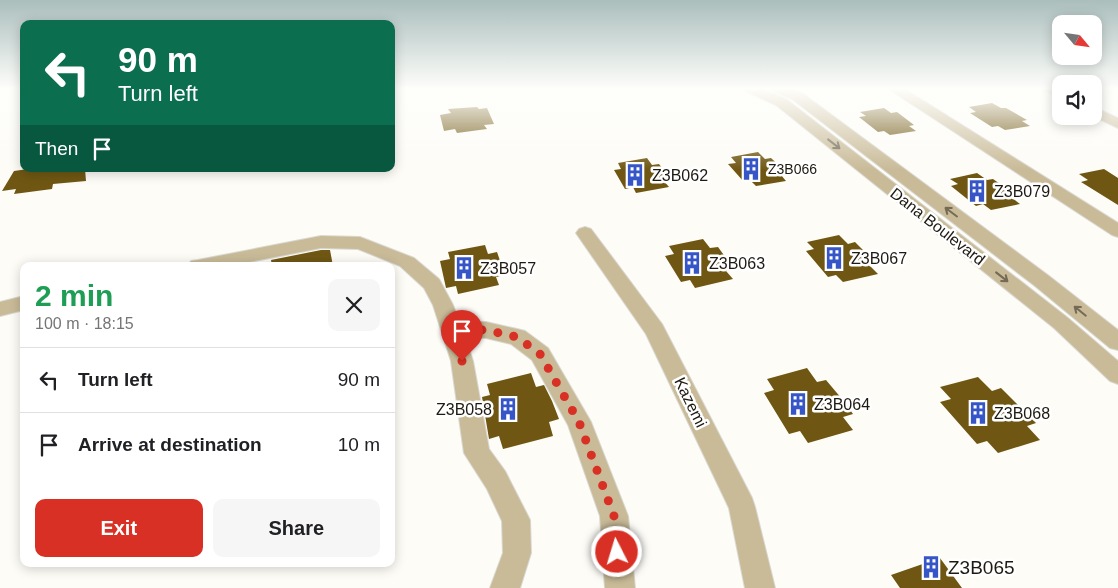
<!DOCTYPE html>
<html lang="en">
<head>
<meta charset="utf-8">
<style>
  :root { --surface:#fff; --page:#f6f6f6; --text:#202124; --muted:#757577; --line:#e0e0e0; --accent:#d93025 }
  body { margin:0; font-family:Helvetica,sans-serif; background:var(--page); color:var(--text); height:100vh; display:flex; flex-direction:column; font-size:19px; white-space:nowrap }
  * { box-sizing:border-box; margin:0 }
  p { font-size:16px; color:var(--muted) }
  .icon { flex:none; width:28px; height:28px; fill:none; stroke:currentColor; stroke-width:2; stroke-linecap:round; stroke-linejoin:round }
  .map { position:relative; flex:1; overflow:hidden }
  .sheet { position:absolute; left:20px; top:262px; width:375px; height:305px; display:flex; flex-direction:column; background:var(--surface); border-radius:10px; box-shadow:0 2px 12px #0003 }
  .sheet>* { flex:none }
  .banner { position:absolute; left:20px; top:20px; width:375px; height:152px; border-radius:10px; box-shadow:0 2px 12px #0003; background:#0b6e4f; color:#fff; overflow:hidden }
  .needle { width:32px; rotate:119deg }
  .controls { position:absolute; left:1052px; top:15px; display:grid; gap:10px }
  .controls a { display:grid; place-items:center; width:50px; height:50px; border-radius:10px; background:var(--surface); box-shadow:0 2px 12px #0003; font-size:25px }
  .pin { position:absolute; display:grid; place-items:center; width:42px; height:42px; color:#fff; margin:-51px -21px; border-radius:50% 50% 50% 0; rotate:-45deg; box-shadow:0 0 5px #0007 }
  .pin .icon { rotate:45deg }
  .me { position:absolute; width:55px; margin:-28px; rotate:355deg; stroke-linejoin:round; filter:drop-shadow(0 0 4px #0008) }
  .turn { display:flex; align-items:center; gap:18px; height:105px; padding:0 15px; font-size:22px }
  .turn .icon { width:65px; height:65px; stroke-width:2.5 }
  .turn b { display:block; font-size:35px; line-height:42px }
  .then { display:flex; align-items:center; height:48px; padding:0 15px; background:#0003; gap:10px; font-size:19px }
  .round { display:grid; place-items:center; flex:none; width:52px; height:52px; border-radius:10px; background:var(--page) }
  .headline { display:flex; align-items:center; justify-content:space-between; height:85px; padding:0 15px }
  h1 { font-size:30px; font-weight:700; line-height:38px; color:#1e9e55 }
  .primary-button { display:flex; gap:10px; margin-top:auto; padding:10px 15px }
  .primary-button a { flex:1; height:58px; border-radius:10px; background:var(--accent); color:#fff; font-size:20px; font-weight:700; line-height:58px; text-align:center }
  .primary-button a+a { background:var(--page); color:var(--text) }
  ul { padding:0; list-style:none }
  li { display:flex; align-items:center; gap:15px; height:65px; padding:0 15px; border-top:1px solid var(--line) }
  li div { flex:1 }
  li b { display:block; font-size:19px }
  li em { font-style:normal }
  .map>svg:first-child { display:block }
  .building { fill:#6f5713 }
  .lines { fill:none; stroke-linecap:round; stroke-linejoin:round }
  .minor-casing { stroke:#d9d8d2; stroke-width:2 }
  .minor { fill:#c9bb98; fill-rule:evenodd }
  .oneway { stroke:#746a55 }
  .route { stroke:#d93025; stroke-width:9; stroke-dasharray:0 16.2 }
  .labels { text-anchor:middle; stroke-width:5; stroke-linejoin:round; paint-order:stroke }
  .far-poi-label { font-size:14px; fill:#1e1a12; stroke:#fff; text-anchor:start }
  .poi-label { font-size:16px; fill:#1e1a12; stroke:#fff; text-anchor:start }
  .street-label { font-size:16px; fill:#1e1a12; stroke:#fff }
  .near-poi-label { font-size:19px; fill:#1e1a12; stroke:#fff; text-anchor:start }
</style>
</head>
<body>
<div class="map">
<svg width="1118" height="588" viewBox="0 0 1118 588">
  <rect width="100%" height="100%" fill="#fdfcf7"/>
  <!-- building -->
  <path class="building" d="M992 103 1001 108H1006L1027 120 1022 121 1030 126 1005 130 998 126 992 127 970 113 976 112 969 107Z
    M477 107 479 109 487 108 494 124 484 125 487 129 457 133 455 129 444 131 440 115 451 113 448 109Z
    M884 108 891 113 897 112 914 125 909 126 916 131 890 135 884 131 878 132 859 117 866 116 860 112Z
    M758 152 765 159 771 158 787 173 781 175 786 181 756 186 751 181 744 182 728 164 736 163 731 157Z
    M647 158 652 165 659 164 671 180 664 181 669 187 636 193 633 187 625 189 614 170 621 169 618 163Z
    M28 169H85L86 181 53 184 52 189 14 194 16 189 2 191 14 171Z
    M1104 169 1118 178V205L1081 182 1088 180 1079 174Z
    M977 173 987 180 993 179 1017 196 1011 197 1020 204 991 210 983 204 976 206 951 186 958 184 950 179Z
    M839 235 848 244 855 242 877 264 870 266 878 274 843 282 836 275 828 277 806 251 814 249 807 242Z
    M703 239 710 248 718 247 734 269 726 271 733 279 695 288 690 280 681 282 665 256 674 254 669 246Z
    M485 245 488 254 497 252 505 275 496 277 499 285 458 294 456 286 446 288 440 261 450 259 448 252Z
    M321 250H330L333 266H272L271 260Z
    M807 368 817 382 826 380 842 399 853 414 843 417 853 430 808 443 800 431 789 434 764 393 774 390 767 379Z
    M531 373 536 387 544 385 552 401 559 419 549 422 553 436 503 449 499 436 489 439 482 397 490 395 487 384Z
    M978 377 992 391 1001 388 1036 423 1027 426 1040 440 998 453 987 441 977 444 940 402 951 399 940 387Z
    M940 558 962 588H900L891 575Z"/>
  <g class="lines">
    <defs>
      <path id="minor" d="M744 88H760L786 99 1068 318 1118 361V384L1110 381 1054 328 776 105 745 91Z
        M772 88H789L802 93 1049 276 1118 330V350L1110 348 1035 286 792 99 773 91Z
        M887 88H903L1118 223V237L1112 235Z
        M1044 88 1061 89V98L1045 91Z
        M1094 107 1118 118V128L1093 116Z
        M585 227 591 229 662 324 752 498 755 507 775 588H745L729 508 646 334 576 233 579 229Z
        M321 236 360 237 414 258 439 279 453 305 459 321 486 322 517 329 525 331 548 348 591 422 628 516 635 588H605L600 516 568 425 532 360 511 344 486 338 465 337 473 361 489 449 505 471 530 520 531 553 520 588H490L503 553 502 521 487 489 464 453 451 361 433 305 424 288 400 266 358 249 321 248 229 266H188L191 261 198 260Z
        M24 296V310L0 316V302Z"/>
    </defs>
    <!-- minor casing -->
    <use href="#minor" class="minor-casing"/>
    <!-- minor -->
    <use href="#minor" class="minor"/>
  </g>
  <!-- one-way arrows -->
  <defs><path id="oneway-shaft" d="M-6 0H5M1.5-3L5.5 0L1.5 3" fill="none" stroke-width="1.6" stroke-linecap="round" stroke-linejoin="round" transform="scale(1.25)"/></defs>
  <g class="oneway">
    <use href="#oneway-shaft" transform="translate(834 144) rotate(38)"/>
    <use href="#oneway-shaft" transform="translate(951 212) rotate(-143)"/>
    <use href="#oneway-shaft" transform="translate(1002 277) rotate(38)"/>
    <use href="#oneway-shaft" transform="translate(1080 311) rotate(-141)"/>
  </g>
  <!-- sky -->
  <linearGradient id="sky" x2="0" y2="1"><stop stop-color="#aabebc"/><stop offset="0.52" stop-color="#fefefb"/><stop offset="1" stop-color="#fefefb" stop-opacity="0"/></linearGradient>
  <rect width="1118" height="170" fill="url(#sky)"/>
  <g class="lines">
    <!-- route -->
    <path class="route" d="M462 361 451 329 486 330 517 337 540 354 579 422 614 516 617 552"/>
  </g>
  <!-- icons -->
  <defs>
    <symbol id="building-bare" viewBox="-9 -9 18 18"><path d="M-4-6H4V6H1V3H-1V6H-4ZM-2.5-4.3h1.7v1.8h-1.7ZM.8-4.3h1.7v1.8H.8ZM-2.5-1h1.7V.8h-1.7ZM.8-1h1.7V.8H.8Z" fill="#3656c7" stroke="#fff" stroke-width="2.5" paint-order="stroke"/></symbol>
  </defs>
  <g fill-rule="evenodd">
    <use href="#building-bare" x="735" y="153" width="32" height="32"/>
    <use href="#building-bare" x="619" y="159" width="32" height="32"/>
    <use href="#building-bare" x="961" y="175" width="32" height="32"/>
    <use href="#building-bare" x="818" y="242" width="32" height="32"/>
    <use href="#building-bare" x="676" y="247" width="32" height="32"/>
    <use href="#building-bare" x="448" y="252" width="32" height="32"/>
    <use href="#building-bare" x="782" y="388" width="32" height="32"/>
    <use href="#building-bare" x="492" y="393" width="32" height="32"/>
    <use href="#building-bare" x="962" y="397" width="32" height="32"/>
    <use href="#building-bare" x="915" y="551" width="32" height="32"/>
  </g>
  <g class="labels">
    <!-- far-poi labels -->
    <g class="far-poi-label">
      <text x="768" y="174">Z3B066</text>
    </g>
    <!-- poi labels -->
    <g class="poi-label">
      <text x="652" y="181">Z3B062</text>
      <text x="994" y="197">Z3B079</text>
      <text x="851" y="264">Z3B067</text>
      <text x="709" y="269">Z3B063</text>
      <text x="480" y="274">Z3B057</text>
      <text x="814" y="410">Z3B064</text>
      <text x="492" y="415" text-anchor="end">Z3B058</text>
      <text x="994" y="419">Z3B068</text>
    </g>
    <!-- street labels -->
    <g class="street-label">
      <text transform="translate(938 226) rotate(38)" y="6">Dana Boulevard</text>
      <text transform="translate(691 402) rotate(64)" y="6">Kazemi</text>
    </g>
    <!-- near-poi labels -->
    <g class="near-poi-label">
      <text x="948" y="574">Z3B065</text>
    </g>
  </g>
</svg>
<div class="controls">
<a><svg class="needle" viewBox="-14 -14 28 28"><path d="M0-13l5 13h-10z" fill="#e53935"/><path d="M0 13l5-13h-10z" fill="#757577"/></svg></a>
<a><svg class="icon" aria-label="sound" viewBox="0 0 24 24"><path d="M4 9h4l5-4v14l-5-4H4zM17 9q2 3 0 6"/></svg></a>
</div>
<div class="pin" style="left:462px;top:361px;background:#d93025"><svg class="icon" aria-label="arrive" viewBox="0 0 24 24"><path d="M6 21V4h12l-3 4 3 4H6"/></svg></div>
<svg class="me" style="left:617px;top:552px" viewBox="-20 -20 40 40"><circle r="17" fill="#d93025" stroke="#fff" stroke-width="3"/><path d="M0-11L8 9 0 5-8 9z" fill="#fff"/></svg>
<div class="banner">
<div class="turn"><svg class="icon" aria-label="left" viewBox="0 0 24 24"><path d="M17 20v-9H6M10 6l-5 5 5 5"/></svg><div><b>90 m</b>Turn left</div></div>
<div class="then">Then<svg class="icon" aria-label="arrive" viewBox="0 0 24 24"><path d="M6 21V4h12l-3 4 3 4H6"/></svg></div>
</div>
<section class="sheet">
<div class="headline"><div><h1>2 min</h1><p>100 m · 18:15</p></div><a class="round"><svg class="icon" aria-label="close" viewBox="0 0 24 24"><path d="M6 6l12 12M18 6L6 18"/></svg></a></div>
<ul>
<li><svg class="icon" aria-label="left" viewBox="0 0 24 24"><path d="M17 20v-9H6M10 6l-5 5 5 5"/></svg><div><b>Turn left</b></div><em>90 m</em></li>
<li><svg class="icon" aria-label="arrive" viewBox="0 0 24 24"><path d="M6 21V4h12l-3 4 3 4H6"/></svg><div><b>Arrive at destination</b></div><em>10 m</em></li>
</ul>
<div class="primary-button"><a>Exit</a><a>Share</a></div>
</section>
</div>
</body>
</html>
